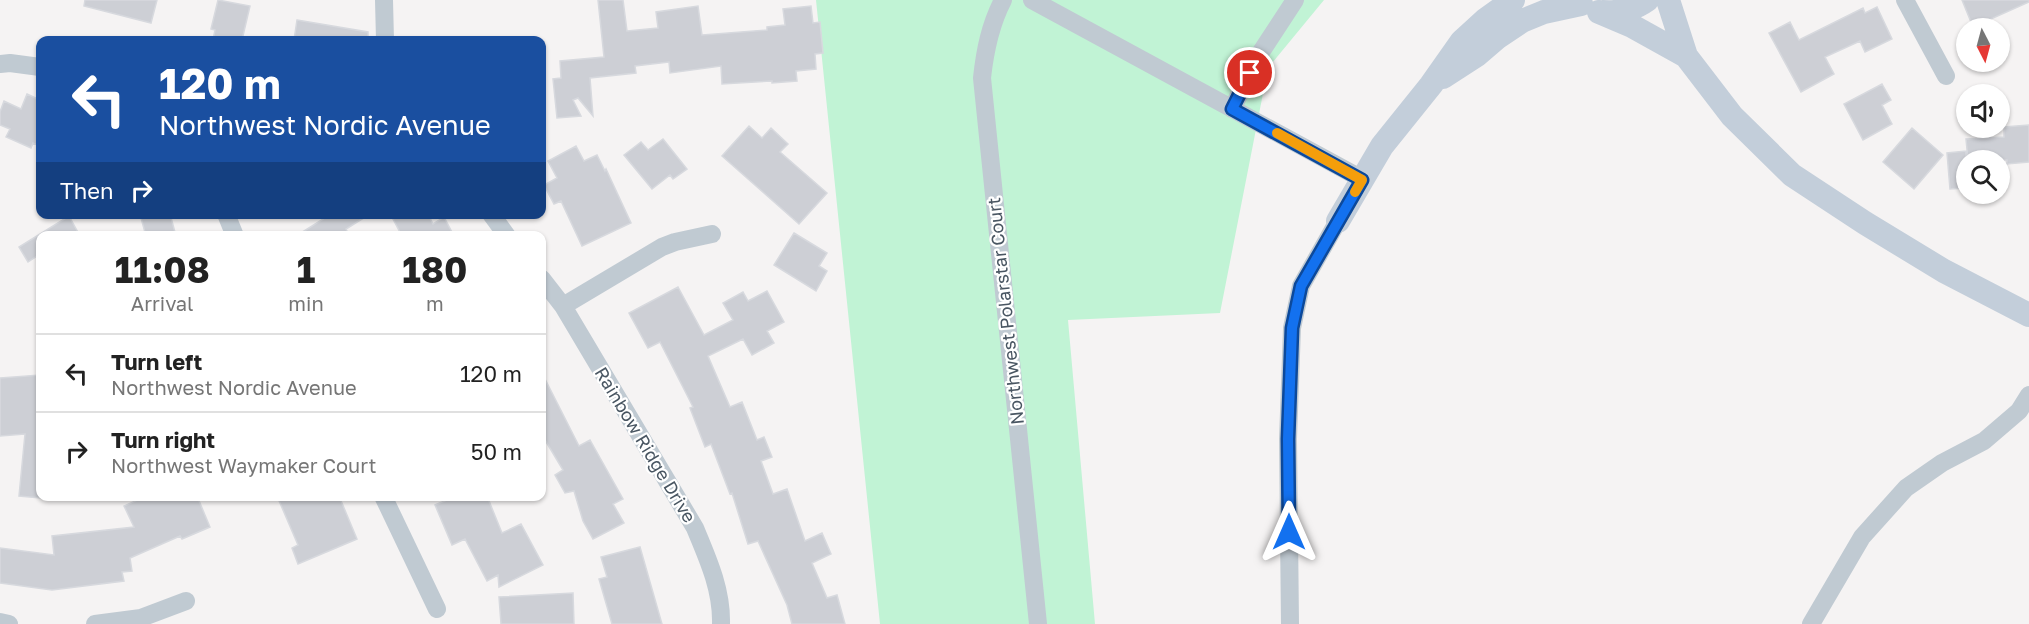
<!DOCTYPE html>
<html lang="en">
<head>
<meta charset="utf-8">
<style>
  :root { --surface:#fff; --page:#f6f6f6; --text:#222; --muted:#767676; --line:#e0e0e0 }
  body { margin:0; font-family:"Golos Text",sans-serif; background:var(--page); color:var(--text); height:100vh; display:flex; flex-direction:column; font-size:22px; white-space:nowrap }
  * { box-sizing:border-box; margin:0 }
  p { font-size:20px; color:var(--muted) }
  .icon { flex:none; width:33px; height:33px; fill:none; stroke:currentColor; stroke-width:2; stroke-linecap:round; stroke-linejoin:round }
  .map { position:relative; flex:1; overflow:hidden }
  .sheet { position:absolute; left:36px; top:231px; width:510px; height:270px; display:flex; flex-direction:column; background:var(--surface); border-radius:12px; box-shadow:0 2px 4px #0004 }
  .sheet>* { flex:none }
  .guide { position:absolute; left:36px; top:36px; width:510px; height:183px; border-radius:12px; box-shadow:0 2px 4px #0004; background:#1a4fa0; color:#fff; overflow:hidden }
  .needle { width:39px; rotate:174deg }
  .controls { position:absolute; left:1956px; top:18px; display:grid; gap:12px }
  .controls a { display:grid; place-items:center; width:54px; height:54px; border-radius:50%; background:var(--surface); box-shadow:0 2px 4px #0004; font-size:30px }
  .pin { position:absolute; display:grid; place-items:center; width:51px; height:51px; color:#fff; margin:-26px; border:3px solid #fff; border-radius:50%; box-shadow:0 2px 6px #0007 }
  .me { position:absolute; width:66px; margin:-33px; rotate:0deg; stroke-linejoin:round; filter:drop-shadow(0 0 4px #0008) }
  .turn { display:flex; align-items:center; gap:21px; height:126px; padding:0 24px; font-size:27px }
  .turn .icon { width:78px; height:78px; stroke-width:2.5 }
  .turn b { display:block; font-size:42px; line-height:51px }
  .then { display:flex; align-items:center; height:57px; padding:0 24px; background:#0003; gap:12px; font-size:22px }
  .eta { display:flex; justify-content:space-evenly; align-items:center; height:102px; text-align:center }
  .eta b { font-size:36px; font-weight:700; line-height:42px }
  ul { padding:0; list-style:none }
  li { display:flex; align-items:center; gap:18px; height:78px; padding:0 24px; border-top:2px solid var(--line) }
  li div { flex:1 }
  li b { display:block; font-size:22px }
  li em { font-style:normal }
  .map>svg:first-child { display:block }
  .green { fill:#c1f3d5 }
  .building { fill:#cdcfd5; stroke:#d7d9de; stroke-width:1.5 }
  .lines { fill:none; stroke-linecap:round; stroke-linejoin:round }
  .street { stroke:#c0cad2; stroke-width:18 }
  .secondary { stroke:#c3ceda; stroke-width:24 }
  .route-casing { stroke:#0c499b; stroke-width:15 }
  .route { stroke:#1371ef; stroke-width:10 }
  .slow { stroke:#f59e0b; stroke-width:10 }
  .labels { text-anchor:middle; stroke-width:4.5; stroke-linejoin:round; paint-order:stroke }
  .street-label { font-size:18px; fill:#495662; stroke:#fff }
</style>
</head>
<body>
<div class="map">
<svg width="2029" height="624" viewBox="0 0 2029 624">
  <rect width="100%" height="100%" fill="#f5f3f3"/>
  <!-- green -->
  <path class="green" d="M816 0H1324L1268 68 1220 313 1068 320 1095 624H880Z"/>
  <!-- building -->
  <path class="building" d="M85 0H157L151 23 84 6Z
    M218 0 250 6 242 40H213L215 30 211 29Z
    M598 0H623L627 31 658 28 656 12 698 6 702 35 767 30V27L785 25 783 9 811 6 813 23 820 22 823 53 815 54 816 69 796 71 797 81 772 83V81L722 84 721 66 670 73 669 62 635 66 636 73 590 78 593 116 578 98 573 100 581 116 557 118 553 79 561 78 560 61 604 57Z
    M1962 0H2029V2L1973 27Z
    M1877 7 1892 39 1865 52 1860 41 1825 57 1834 74 1801 92 1769 33 1790 22 1799 40 1863 8 1865 13Z
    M297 20 368 32V40H294Z
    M1882 84 1891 100 1882 105 1892 124 1863 140 1844 104Z
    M27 94 40 100V146L33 143 31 148 6 137 10 129 0 125V112L4 101 21 109Z
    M2029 125V162L2007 164V160H1968L1966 139 2004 137V127Z
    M749 126 762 138 771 128 788 144 780 152 827 193 799 224 722 156Z
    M1912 128 1943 155 1914 189 1883 162Z
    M663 139 687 169 673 179 670 175 652 189 624 155 641 142 648 150Z
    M576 146 584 161 597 155 605 171 606 169 631 223 582 246 561 201 554 204 544 185 557 178 548 161Z
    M1966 151V188L1950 189 1947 153Z
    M153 214H170L176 236H146L141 218Z
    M331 214H370L346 229 349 236H296Z
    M402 214H428L433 224 444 217 454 236H402L393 219Z
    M69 216 80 236H40V254L28 262 19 247Z
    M794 233 827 253 819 266 827 271 816 291 774 265Z
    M678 287 704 335 733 320 723 303 743 292 748 301 767 291 784 322 767 331 774 343 752 355 743 339 708 356 730 407 742 402 757 440 764 437 772 457 761 461 773 494 787 489 805 541 822 533 831 554 812 563 827 598 837 595 845 624H792L787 605 758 541 748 544 732 493 730 494 711 444 705 447 690 408 693 407 660 342 648 348 629 313Z
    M542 373 579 446 590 440 623 499 613 504 624 523 593 539 583 521 574 491 565 493 555 475 563 470 542 435Z
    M40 375V498L19 496 25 434 0 436V378Z
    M146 496H197L210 527 182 539 180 536 130 558 132 571 122 572 124 581 52 590 0 583V548L54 555 52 536 134 527 124 506Z
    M277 496H339L357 539 298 564 292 548 298 545Z
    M456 496H487L502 533 521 524 543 565 499 587 498 575 487 581 465 539 452 545 435 505Z
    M640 547 662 624H612L599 579 607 577 601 557Z
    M573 593 574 624H501L499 597Z"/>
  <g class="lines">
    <!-- street -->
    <path class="street" d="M384 0 385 40
      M1003 0C990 25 985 50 982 78L1038 624
      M1032 0 1362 179
      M1905 0 1946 76
      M0 64 10 63 40 67
      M1232 109 1259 55 1295 0
      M226 214 235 236
      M491 214 507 236
      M542 279 563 306 695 528C708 559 722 590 721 624
      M563 306 662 247 675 242 712 234
      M383 496 437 609
      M0 622 9 624
      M95 624 141 618 186 601
      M1290 624 1288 439 1292 328 1301 286 1338 221
      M1811 624 1862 537 1906 488 1942 463 1984 441 2019 411 2029 395"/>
    <!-- secondary -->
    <path class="secondary" d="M1668 0 1686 56 1732 116 1792 175 1865 223 1944 271 2029 315
      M1599 12 1632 26 1686 56
      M1603 12C1620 13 1633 10 1647 0
      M1443 77 1477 55 1498 37 1522 21 1544 12 1581 4
      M1338 221 1382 146 1431 85 1462 41 1485 20 1513 0"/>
  </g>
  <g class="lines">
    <defs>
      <path id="route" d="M1250 73 1232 109 1362 180 1301 286 1292 328 1288 439 1289 532"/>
    </defs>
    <!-- route casing -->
    <use href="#route" class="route-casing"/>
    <!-- route -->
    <use href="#route" class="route"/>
    <!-- slow -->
    <path class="slow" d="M1277 133 1362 180 1355 192"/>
  </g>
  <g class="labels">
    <!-- street labels -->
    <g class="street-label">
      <text transform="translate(1006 311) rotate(-96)" y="6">Northwest Polarstar Court</text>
      <text transform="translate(645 445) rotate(59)" y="6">Rainbow Ridge Drive</text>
    </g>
  </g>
</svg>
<div class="controls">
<a><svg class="needle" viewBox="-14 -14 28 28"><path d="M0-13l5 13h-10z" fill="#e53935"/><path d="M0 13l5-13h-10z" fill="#767676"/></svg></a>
<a><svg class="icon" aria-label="sound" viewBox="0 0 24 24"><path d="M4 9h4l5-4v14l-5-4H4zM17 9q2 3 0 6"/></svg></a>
<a><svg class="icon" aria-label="search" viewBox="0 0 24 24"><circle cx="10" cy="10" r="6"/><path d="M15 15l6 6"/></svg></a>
</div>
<div class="pin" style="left:1250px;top:73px;background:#d93025"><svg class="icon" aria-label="arrive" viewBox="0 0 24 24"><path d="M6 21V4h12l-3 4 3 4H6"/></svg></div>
<svg class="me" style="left:1289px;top:532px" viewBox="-20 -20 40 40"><path d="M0-17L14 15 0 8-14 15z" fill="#1371ef" stroke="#fff" stroke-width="4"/></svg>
<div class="guide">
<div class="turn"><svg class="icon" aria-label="left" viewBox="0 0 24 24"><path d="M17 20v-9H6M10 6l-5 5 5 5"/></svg><div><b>120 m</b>Northwest Nordic Avenue</div></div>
<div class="then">Then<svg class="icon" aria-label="right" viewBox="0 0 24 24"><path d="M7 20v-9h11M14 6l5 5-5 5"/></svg></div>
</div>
<section class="sheet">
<div class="eta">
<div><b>11:08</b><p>Arrival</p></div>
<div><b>1</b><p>min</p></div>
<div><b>180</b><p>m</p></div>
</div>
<ul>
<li><svg class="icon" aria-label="left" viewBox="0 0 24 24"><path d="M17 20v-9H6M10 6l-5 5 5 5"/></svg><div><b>Turn left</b><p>Northwest Nordic Avenue</p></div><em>120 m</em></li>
<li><svg class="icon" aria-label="right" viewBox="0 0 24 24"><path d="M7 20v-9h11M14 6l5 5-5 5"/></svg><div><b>Turn right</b><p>Northwest Waymaker Court</p></div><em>50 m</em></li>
</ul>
</section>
</div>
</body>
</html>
